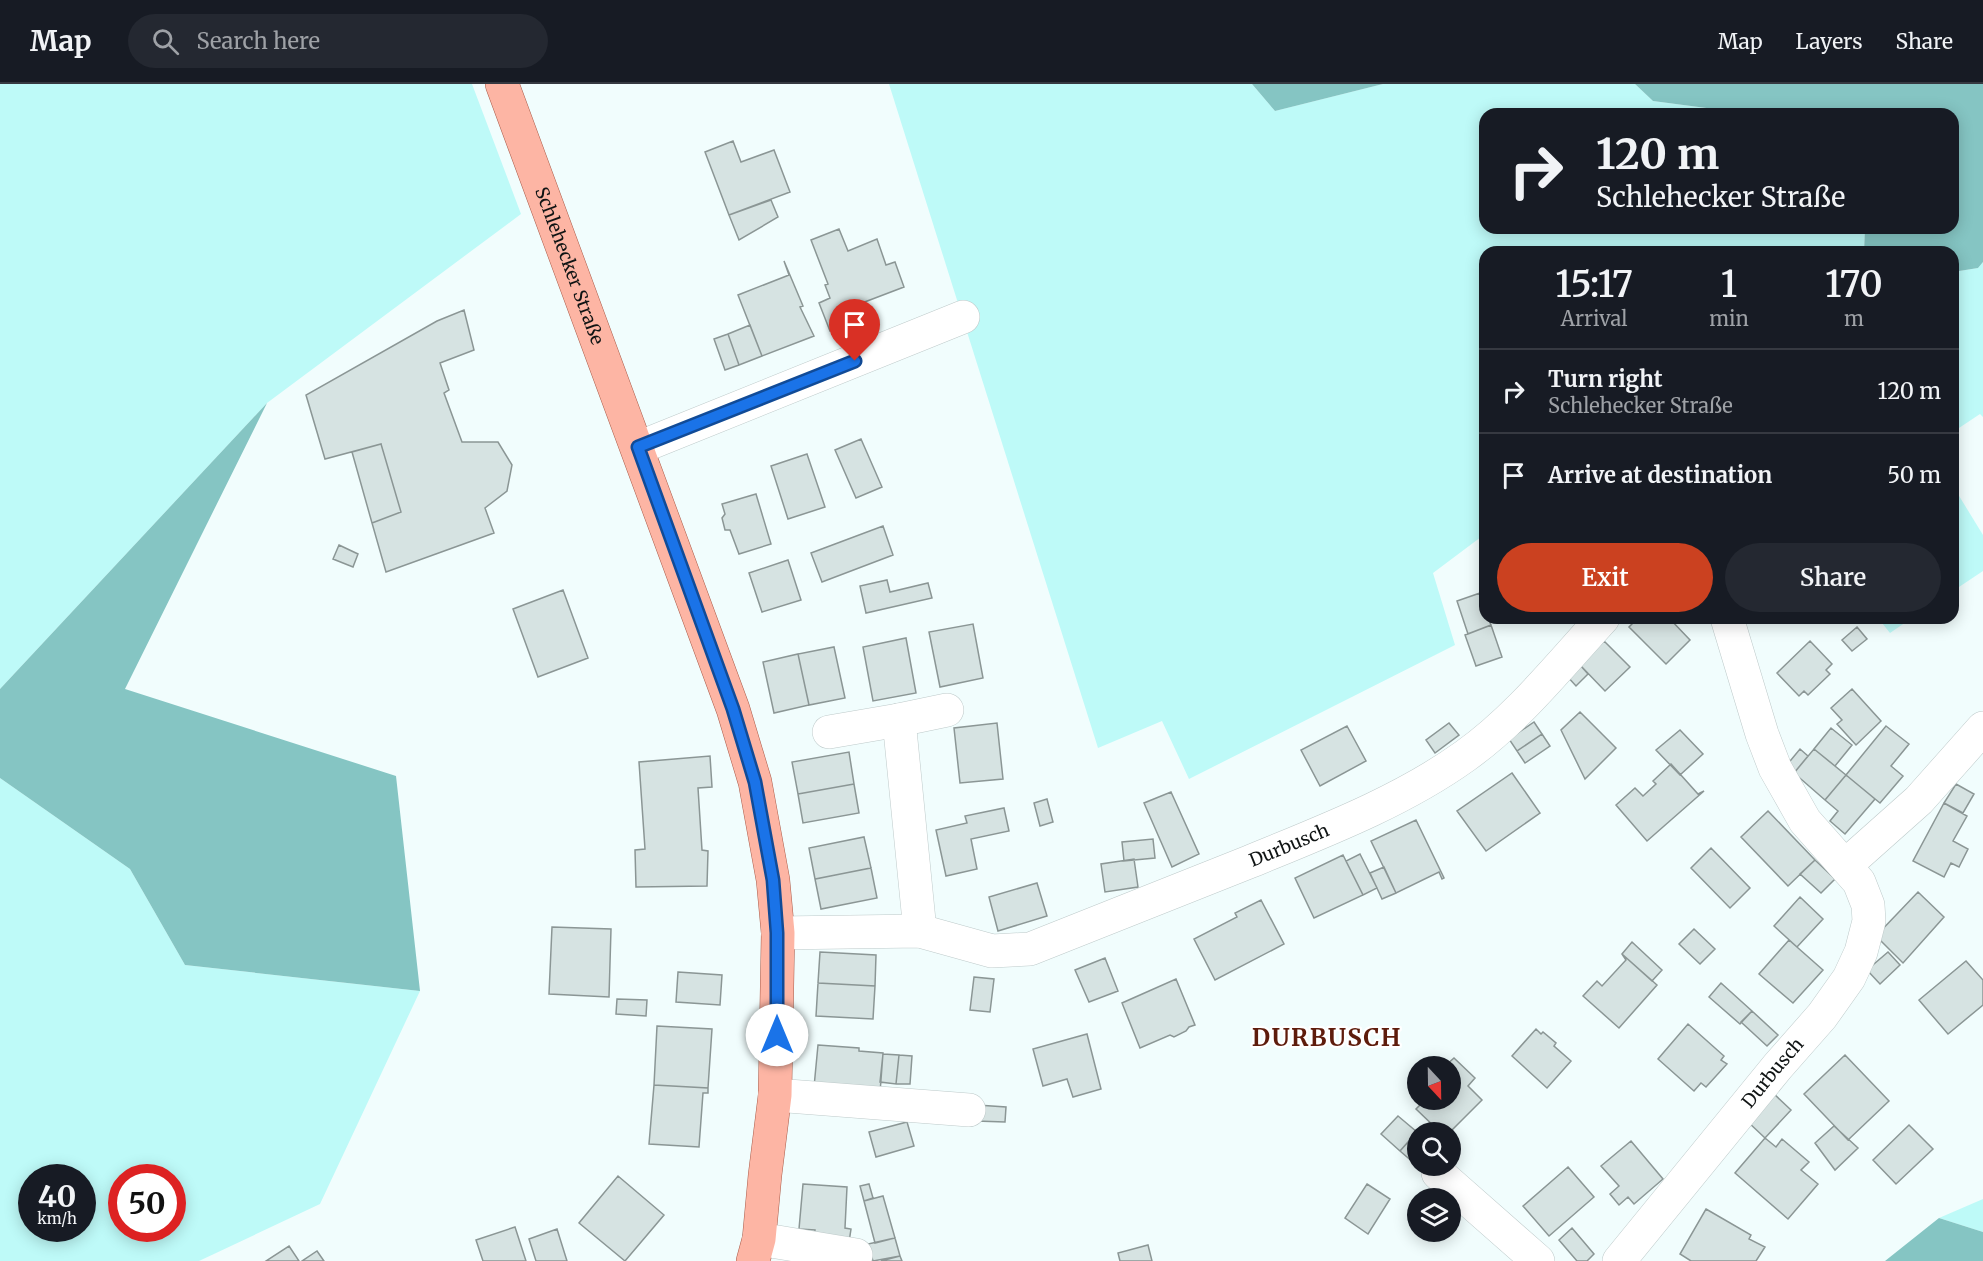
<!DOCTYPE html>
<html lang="en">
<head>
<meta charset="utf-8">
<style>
  :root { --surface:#171b24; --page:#242831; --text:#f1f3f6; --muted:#9ea1a6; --line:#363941; --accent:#cb4120 }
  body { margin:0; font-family:Merriweather,serif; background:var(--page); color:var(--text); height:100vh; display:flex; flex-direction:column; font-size:22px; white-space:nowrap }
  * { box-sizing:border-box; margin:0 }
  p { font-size:20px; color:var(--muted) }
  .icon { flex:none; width:33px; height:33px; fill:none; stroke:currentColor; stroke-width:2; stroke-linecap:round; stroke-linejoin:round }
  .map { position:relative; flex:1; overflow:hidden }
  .side { position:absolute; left:1479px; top:162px; width:480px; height:378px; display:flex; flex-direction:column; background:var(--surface); border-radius:18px; box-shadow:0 3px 15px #0003 }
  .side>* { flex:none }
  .guide { position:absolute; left:1479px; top:24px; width:480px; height:126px; border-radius:18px; box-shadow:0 3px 15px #0003; background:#171b24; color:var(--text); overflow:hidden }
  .needle { width:39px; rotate:158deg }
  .fabs { position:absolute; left:1407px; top:972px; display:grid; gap:12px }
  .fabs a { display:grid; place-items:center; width:54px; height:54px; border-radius:50%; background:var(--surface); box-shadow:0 3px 15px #0003; font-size:30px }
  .speed { position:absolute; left:18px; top:1080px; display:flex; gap:12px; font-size:30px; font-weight:700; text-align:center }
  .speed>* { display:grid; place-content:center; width:78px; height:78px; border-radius:50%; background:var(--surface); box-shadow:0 3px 15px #0003; line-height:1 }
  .speed small { font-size:15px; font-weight:400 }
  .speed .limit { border:9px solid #d22; background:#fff; color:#111 }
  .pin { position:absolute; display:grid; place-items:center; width:51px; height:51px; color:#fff; margin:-62px -26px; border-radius:50% 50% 50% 0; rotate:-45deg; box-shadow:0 0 6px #0007 }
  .pin .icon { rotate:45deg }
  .me { position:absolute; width:66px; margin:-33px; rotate:0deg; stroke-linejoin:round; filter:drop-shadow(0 0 4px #0008) }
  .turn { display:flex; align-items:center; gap:21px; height:126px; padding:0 18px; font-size:27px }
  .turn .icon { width:78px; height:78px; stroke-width:2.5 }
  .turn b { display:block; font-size:42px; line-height:51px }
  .eta { display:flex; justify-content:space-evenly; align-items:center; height:102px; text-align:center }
  .eta b { font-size:36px; font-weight:600; line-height:42px }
  .button { display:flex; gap:12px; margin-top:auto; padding:12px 18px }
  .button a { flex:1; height:69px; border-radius:36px; background:var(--accent); color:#fff; font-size:24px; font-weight:600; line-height:69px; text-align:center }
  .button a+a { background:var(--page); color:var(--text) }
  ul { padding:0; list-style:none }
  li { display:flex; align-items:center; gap:18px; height:84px; padding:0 18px; border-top:2px solid var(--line) }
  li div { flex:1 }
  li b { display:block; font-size:22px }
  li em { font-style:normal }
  header { display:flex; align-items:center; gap:36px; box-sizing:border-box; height:84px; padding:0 30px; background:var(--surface); border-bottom:2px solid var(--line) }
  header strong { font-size:28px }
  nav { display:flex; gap:33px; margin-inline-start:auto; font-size:21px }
  .search { width:420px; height:54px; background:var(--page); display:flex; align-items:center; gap:15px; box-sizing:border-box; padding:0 21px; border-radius:33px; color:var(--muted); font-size:22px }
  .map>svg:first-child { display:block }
  .green { fill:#befaf8; fill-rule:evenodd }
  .forest { fill:#85c5c3 }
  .building { fill:#d6e3e2; stroke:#8b9695; stroke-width:1.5 }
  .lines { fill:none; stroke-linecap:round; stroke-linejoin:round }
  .minor-casing { stroke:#becaca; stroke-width:34 }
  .major-casing { stroke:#a95c4a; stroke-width:34 }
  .minor { stroke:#fff; stroke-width:33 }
  .major { stroke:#fdb5a4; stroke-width:33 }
  .route-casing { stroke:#114b97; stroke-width:15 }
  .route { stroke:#1a73e8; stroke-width:10 }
  .labels { text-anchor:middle; stroke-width:4.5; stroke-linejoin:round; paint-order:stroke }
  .street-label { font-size:18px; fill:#101414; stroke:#fff }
  .district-label { font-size:24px; font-weight:bold; letter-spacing:1.5px; fill:#5e1c0c; stroke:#fff }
</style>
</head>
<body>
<header>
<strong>Map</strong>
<div class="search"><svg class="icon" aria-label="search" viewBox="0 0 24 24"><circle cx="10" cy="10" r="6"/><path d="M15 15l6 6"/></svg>Search here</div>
<nav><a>Map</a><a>Layers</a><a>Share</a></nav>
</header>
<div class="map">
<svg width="1983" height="1177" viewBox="0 0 1983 1177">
  <rect width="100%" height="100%" fill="#f1fdfd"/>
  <!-- green -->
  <path class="green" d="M0 0H472L521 130 267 319 0 605Z
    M889 0H1252L1275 27 1383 0H1635L1653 17 1752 30H1485V144H1865L1864 168H1485V450L1433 489 1455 561 1189 695 1162 637 1098 664Z
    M1983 178V333L1980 330 1953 348V188L1978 184Z
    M1953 402 1983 451V487L1953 507Z
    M1878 534H1912L1890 549Z
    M0 694 130 785 185 881 420 907 320 1120 199 1177H0ZM32 1094H82V1144H32ZM122 1094H172V1144H122Z
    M1983 1115V1148L1939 1134Z"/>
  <!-- forest -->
  <path class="forest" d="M1252 0H1383L1275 27Z
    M1635 0H1983V178L1978 184 1953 188V168H1864L1865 144H1953V30H1752L1653 17Z
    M267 319 125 605 396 692 420 907 185 881 130 785 0 694V605Z
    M1939 1134 1983 1148V1177H1885Z"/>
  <!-- building -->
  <path class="building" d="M733 57 741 78 774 66 790 108 729 131 705 68Z
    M771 116 778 133 739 156 729 131Z
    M839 145 848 167 877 155 886 181 895 178 904 203 862 219 867 232 830 247 819 219 830 214 825 201 828 200 811 156Z
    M784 177 803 222 800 223 814 252 762 272 738 211 789 191Z
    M464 226 474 266 440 279 449 306 444 309 462 358H498L512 381 507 407 485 424 494 449 386 488 372 439 401 428 381 360 325 375 306 311 437 237Z
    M750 241 762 272 739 281 728 250Z
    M728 250 739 281 725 286 714 255Z
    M861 355 882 403 856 414 835 366Z
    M381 360 401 428 372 439 352 368Z
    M807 370 825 423 788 435 771 382Z
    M756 410 771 460 739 470 730 446H725L722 434 725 430 722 420Z
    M883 442 893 471 822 498 811 469Z
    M339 461 358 470 353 483 333 475Z
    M788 476 801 516 762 528 749 489Z
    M887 496 890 508 928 499 932 514 866 529 860 502Z
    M563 506 588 574 538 593 513 525Z
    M1480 509 1485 525V534H1488L1491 541 1468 550 1457 517Z
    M1638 534H1669L1690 556 1666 580 1629 543Z
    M973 540 983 594 940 603 929 548Z
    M1491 541 1502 573 1476 582 1465 551Z
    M1857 543 1867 555 1852 567 1842 556Z
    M906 554 916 609 873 617 863 563Z
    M1604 557 1630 583 1605 607 1580 581Z
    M1810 557 1832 580 1826 586 1830 590 1808 611 1804 607 1799 612 1777 589Z
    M834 563 845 614 809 621 798 570Z
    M798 570 809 621 774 629 763 578Z
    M1580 581 1588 590 1576 602 1567 592Z
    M1852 605 1881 637 1856 661 1837 640 1842 636 1831 624Z
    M1580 628 1616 664 1585 695 1561 646Z
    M1534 638 1542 650 1517 667 1509 655Z
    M997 639 1003 695 960 699 954 644Z
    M1449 639 1459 651 1435 669 1426 656Z
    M1347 642 1366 677 1320 702 1301 666Z
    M1886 642 1909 660 1891 682 1903 692 1880 719 1846 691Z
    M1831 644 1852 661 1835 682 1814 665Z
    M1680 646 1703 670 1680 691 1656 666Z
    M1542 650 1550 662 1525 679 1517 667Z
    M1800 665 1808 672 1794 689 1786 682Z
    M1814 665 1846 691 1825 716 1794 689Z
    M849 668 854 700 798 710 792 678Z
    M710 672 712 703 698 704 702 766 708 767 707 802 636 803 635 766 645 765 639 678Z
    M1671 680 1698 710 1704 707 1647 757 1616 721 1635 704 1643 712 1656 700 1653 697Z
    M1512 689 1540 729 1486 767 1457 727Z
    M1846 691 1875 715 1845 750 1830 737 1838 727 1825 716Z
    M854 700 859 729 803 739 798 710Z
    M1956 700 1974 710 1963 729 1944 719Z
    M1171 708 1199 770 1172 783 1144 719Z
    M1047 715 1053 738 1040 742 1034 719Z
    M1944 719 1967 732 1953 757 1968 765 1959 783 1951 779 1944 793 1913 777Z
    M1004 724 1009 747 971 755 977 785 946 792 936 746 967 739 965 732Z
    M1768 727 1815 776 1788 802 1741 753Z
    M1416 736 1444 794 1442 795 1439 788 1396 809 1371 757Z
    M864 753 871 784 815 795 809 764Z
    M1153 755 1155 774 1124 777 1122 758Z
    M1711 764 1750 804 1730 824 1691 784Z
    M1360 770 1377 804 1363 811 1346 777Z
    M1343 771 1363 811 1314 834 1295 794Z
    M1134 775 1138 803 1105 808 1101 780Z
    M1815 776 1835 795 1821 809 1800 790Z
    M1384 783 1396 809 1382 815 1370 789Z
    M871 784 877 814 821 825 815 795Z
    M1037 799 1047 832 998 847 989 813Z
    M1918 808 1944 833 1903 879 1876 852Z
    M1800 813 1823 835 1797 863 1774 842Z
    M1261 816 1284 860 1215 896 1194 855 1237 833 1235 829Z
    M552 843 611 845 609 913 549 910Z
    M1694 845 1715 865 1700 880 1679 860Z
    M1789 856 1823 886 1793 919 1759 890Z
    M1632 858 1662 886 1652 897 1622 870Z
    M820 868 876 871 875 902 818 899Z
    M1888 868 1900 881 1880 900 1867 886Z
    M1622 870 1657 901 1619 944 1583 912 1597 897 1602 902 1626 876Z
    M1105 874 1118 907 1089 918 1075 886Z
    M1966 877 1983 896V921L1948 950 1919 916Z
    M678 888 722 891 720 921 676 918Z
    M974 893 994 895 990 928 970 926Z
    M1176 895 1195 941 1189 943 1186 947 1174 953 1170 951 1140 964 1122 919Z
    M818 899 875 902 873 935 816 932Z
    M1721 899 1752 927 1740 940 1709 913Z
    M617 915 647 916 646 932 616 930Z
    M1752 927 1778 951 1767 962 1741 938Z
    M1688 940 1724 972 1721 976 1727 980 1706 1003 1701 999 1694 1007 1658 975Z
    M657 942 712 945 708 1004 654 1001Z
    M1536 945 1541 950 1543 948 1556 959 1554 962 1571 977 1547 1004 1512 972Z
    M1087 950 1101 1005 1073 1013 1067 995 1043 1002 1033 965Z
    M818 961 859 964V967L883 969 880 1009 814 1003Z
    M883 970 899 971 896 1000 880 998Z
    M899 971 912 972 910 1000H896Z
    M1845 971 1889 1017 1848 1056 1804 1010Z
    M1454 974 1475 994 1468 1002 1482 1016 1450 1048H1440L1416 1025 1425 1016H1450V982H1445Z
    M654 1001 708 1004V1009H703L699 1063 649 1060Z
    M1773 1009 1791 1026 1765 1054 1747 1037Z
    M977 1021 1006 1023 1005 1038 976 1037Z
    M1398 1032 1417 1048 1400 1067 1381 1050Z
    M907 1038 914 1062 876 1073 869 1048Z
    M1909 1041 1933 1065 1896 1100 1873 1076Z
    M1834 1042 1858 1064 1835 1086 1815 1059Z
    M1417 1048 1418 1075 1414 1079 1400 1067Z
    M1765 1054 1776 1063 1782 1055 1809 1078 1801 1086 1818 1100 1788 1135 1735 1089Z
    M1631 1057 1663 1095 1634 1120 1628 1113 1619 1121 1610 1110 1619 1102 1601 1082Z
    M1568 1083 1594 1113 1549 1152 1523 1122Z
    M618 1092 664 1131 625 1177 579 1139Z
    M803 1100 847 1103 845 1144 851 1145 849 1158 814 1157 815 1146 799 1145Z
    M869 1100 873 1114 864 1117 860 1102Z
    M1367 1100 1390 1115 1368 1150 1345 1134Z
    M883 1112 895 1154 875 1159 864 1117Z
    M1706 1125 1751 1151 1749 1155 1765 1163 1756 1177H1691L1680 1170Z
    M515 1143 526 1177H483L476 1156Z
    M1572 1144 1594 1170 1587 1177H1577L1559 1156Z
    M557 1145 567 1177H536L529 1155Z
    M895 1154 900 1172 873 1177 868 1160Z
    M1148 1161 1152 1177H1120L1118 1169Z
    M289 1162 299 1177H266Z
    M317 1167 324 1177H302Z
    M900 1172 902 1177H881Z"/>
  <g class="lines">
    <defs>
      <g id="minor">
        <path d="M638 364 963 233"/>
        <path d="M899 636 947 626"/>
        <path d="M829 648 899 636 920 847"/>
        <path d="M1846 781 1919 716 1983 644"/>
        <path id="s1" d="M778 849 920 847 992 867 1030 865C1103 836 1176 807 1249 778 1322 748 1401 718 1465 672 1518 634 1559 582 1603 534"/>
        <path d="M775 1011 969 1026"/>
        <path d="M1438 1089 1538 1177"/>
        <path d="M759 1155 856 1171"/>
        <path id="s2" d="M1619 1177 1778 982 1822 932 1849 894 1861 868 1869 837 1868 821 1859 798 1805 737 1775 684 1762 650 1727 534"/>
      </g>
      <g id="major">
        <path id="s3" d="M502 0 733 625 755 698 773 796 778 849 775 1011 765 1091 759 1155 753 1177"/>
      </g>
    </defs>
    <!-- minor casing -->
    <use href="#minor" class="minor-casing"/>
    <!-- major casing -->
    <use href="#major" class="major-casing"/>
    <!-- minor -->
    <use href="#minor" class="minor"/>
    <!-- major -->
    <use href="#major" class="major"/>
  </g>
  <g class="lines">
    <defs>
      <path id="route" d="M777 951V849L773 796 755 698 733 625 638 363 855 277"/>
    </defs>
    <!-- route casing -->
    <use href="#route" class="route-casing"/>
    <!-- route -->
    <use href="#route" class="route"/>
  </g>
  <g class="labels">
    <!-- street labels -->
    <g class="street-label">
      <text dy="6" stroke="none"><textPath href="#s3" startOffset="194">Schlehecker Straße</textPath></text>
      <text dy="6" stroke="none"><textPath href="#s1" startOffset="534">Durbusch</textPath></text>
      <text dy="6" stroke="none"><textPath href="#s2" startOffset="243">Durbusch</textPath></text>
    </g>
    <!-- district labels -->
    <g class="district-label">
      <text x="1327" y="962">DURBUSCH</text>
    </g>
  </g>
</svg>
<div class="fabs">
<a><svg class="needle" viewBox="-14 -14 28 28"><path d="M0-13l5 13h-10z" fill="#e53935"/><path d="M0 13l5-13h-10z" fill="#9ea1a6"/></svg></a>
<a><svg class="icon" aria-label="search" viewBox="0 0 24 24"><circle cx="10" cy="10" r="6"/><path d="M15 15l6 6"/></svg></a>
<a><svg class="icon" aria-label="layers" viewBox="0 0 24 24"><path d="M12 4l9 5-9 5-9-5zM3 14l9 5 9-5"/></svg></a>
</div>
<div class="speed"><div>40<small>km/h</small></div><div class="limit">50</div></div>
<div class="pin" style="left:855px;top:277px;background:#d93025"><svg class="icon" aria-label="arrive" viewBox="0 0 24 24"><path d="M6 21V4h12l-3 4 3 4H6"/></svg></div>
<svg class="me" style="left:777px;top:951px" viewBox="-20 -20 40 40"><circle r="19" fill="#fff"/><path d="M0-13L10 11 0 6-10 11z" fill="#1a73e8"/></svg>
<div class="guide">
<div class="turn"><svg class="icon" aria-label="right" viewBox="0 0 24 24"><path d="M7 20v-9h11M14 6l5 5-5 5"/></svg><div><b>120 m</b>Schlehecker Straße</div></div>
</div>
<section class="side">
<div class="eta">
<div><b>15:17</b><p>Arrival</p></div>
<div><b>1</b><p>min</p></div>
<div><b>170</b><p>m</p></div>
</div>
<ul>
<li><svg class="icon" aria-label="right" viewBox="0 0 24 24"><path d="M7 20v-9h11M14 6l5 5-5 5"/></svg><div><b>Turn right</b><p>Schlehecker Straße</p></div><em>120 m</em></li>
<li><svg class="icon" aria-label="arrive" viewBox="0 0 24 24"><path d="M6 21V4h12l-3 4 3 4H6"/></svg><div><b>Arrive at destination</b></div><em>50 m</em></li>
</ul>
<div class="button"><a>Exit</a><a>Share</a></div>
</section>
</div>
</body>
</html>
